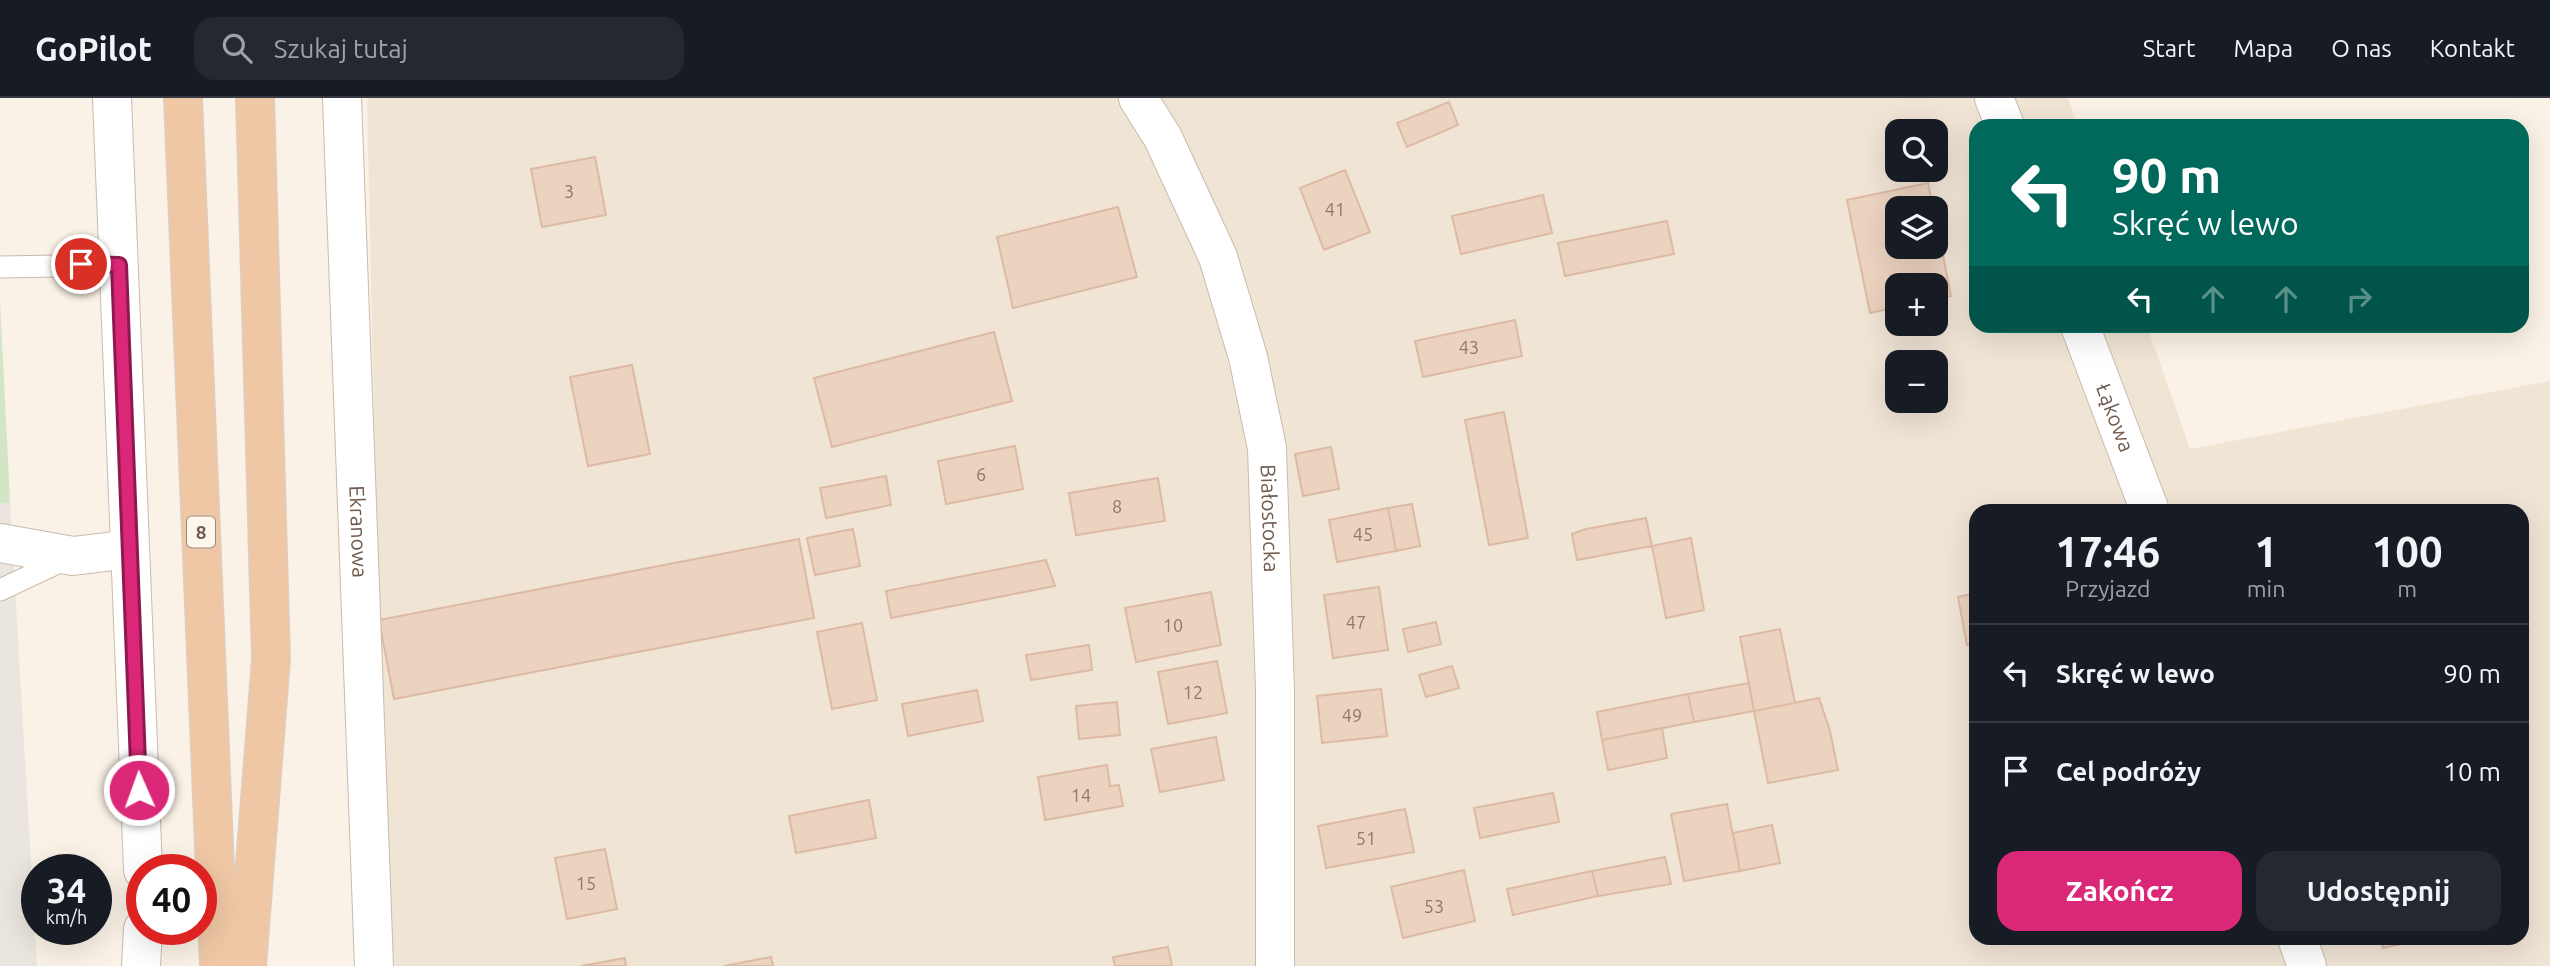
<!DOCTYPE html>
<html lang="pl">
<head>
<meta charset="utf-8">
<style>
  :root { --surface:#171b24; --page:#242831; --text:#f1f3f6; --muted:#9ea1a6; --line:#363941; --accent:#db2777 }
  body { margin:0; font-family:Ubuntu,sans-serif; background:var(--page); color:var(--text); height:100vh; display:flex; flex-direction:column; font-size:26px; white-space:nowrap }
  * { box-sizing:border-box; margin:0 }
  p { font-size:23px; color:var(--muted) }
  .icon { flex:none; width:38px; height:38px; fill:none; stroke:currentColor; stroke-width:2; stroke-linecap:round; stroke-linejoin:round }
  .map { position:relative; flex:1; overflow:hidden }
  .details { position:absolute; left:1969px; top:406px; width:560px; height:441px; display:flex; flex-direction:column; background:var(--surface); border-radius:21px; box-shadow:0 7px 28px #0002 }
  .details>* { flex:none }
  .hud { position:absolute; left:1969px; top:21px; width:560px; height:214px; border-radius:21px; box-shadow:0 7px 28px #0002; background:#00695c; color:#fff; overflow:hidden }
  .fabs { position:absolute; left:1885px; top:21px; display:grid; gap:14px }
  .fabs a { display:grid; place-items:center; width:63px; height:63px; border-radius:14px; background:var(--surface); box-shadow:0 7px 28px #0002; font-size:35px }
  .speed { position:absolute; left:21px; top:756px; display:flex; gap:14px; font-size:35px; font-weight:700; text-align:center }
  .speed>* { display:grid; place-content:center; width:91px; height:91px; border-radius:50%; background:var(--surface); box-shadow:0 7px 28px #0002; line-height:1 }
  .speed small { font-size:18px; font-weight:400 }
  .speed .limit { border:10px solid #d22; background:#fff; color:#111 }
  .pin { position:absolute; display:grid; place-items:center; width:60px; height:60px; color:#fff; margin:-30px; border:4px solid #fff; border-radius:50%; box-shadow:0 2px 7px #0007 }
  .me { position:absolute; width:77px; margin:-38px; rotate:358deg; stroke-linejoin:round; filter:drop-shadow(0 0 5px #0008) }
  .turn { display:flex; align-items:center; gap:24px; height:147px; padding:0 28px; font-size:32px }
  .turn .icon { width:91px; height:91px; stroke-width:2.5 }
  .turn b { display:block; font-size:49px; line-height:60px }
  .lanes { display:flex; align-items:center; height:66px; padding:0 28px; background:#0003; justify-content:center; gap:35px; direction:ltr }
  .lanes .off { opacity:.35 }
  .eta { display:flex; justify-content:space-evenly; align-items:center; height:119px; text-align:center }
  .eta b { font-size:42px; font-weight:700; line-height:49px }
  .primary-button { display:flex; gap:14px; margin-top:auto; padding:14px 28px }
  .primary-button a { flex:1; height:80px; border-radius:21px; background:var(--accent); color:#fff; font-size:28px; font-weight:700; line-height:80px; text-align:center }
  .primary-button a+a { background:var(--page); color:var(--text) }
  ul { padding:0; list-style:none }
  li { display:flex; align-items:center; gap:21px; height:98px; padding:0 28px; border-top:2px solid var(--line) }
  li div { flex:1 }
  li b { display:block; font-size:26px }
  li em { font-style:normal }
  header { display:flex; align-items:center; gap:42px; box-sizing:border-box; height:98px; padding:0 35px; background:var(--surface); border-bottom:2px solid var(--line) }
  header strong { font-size:33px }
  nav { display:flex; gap:38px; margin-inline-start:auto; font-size:24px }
  .search { width:490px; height:63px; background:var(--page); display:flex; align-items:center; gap:18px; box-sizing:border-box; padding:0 24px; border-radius:21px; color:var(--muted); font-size:26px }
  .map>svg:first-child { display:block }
  .residential { fill:#f0e4d5; fill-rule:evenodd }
  .industrial { fill:#eae5df }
  .green { fill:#d2e6c6 }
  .building { fill:#ecd3c0; stroke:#ddbaa3; stroke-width:2 }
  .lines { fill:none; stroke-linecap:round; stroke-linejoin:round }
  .service-casing { stroke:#cabaad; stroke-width:23 }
  .minor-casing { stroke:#cabaad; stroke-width:40 }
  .tertiary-casing { stroke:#cabaad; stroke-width:40 }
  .trunk-casing { stroke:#d7d1cd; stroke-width:40 }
  .service { stroke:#fff; stroke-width:21 }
  .minor { stroke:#fff; stroke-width:38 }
  .tertiary { stroke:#fff; stroke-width:38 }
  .trunk { stroke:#efc7a4; stroke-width:38 }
  .route-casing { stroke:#8e194d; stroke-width:18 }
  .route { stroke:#db2777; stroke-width:12 }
  .labels { text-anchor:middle; stroke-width:6; stroke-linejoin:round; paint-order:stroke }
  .number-label { font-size:18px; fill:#8f786a }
  .shield { fill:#fdf6ec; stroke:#9a897d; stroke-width:2 }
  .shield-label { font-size:19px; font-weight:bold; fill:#705a4d }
  .street-label { font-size:21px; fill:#705a4d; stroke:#fdf6ec }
</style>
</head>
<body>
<header>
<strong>GoPilot</strong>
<div class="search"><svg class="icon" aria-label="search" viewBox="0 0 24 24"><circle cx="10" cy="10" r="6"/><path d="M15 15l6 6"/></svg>Szukaj tutaj</div>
<nav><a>Start</a><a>Mapa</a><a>O nas</a><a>Kontakt</a></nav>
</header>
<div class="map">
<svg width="2550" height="868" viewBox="0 0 2550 868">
  <rect width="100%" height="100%" fill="#faf2e6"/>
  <!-- residential -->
  <path class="residential" d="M367 0H2068L2078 28H1976V228H2147L2190 351 2550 283V868H386ZM1897 33H1936V72H1897ZM1897 110H1936V149H1897ZM1897 187H1936V226H1897ZM1897 264H1936V303H1897ZM1976 413H2522V840H1976Z"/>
  <!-- industrial -->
  <path class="industrial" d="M0 202 10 404 37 868H0Z"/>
  <!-- green -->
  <path class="green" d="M0 207 10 404 0 406Z"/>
  <!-- building -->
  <path class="building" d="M1449 4 1458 27 1407 49 1397 25Z
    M595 59 606 117 542 129 531 71Z
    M1345 72 1370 134 1324 152 1300 90Z
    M1928 85 1933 110H1897V149H1936V121L1951 198 1936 201V187H1897V209L1870 215 1847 102Z
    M1543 97 1552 135 1461 156 1452 118Z
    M1118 109 1137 179 1013 210 997 139Z
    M1667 123 1674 156 1565 178 1558 145Z
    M1515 222 1522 258 1423 279 1415 243Z
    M994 234 1012 303 832 349 814 280Z
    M632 267 650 356 588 368 570 279Z
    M1504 314 1528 440 1489 447 1465 322Z
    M1015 348 1023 391 946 406 938 363Z
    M1331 349 1339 391 1303 398 1295 356Z
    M886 378 891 407 826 420 820 390Z
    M1158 380 1165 423 1076 437 1069 395Z
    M1412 406 1420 448 1396 453 1388 410Z
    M1388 410 1396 453 1337 464 1329 422Z
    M1646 420 1652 448 1577 462 1572 436 1586 431Z
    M853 431 860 468 815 477 807 440Z
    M1691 440 1704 512 1666 520 1652 448Z
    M799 441 814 520 394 601 379 522Z
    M1046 462 1055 488 891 520 886 493Z
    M1379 489 1388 552 1333 560 1324 497Z
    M1211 494 1221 547 1136 564 1125 510Z
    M1976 495V545L1967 547 1958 499Z
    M1436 524 1441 546 1408 554 1403 531Z
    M862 525 877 602 832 611 817 534Z
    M1780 531 1795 605 1754 613 1740 539Z
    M1089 547 1092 572 1031 582 1026 557Z
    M1217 563 1227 615 1168 626 1158 574Z
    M1452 568 1459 590 1426 599 1419 577Z
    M1749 585 1754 613 1694 624 1688 596Z
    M1381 591 1387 638 1322 645 1317 598Z
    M977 592 983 623 908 638 902 606Z
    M1688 596 1694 624 1602 642 1597 614Z
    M1819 600 1830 633 1838 672 1768 685 1754 613Z
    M1117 604 1120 637 1079 641 1076 608Z
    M1662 630 1667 660 1608 672 1602 642Z
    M1216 639 1224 682 1160 694 1151 651Z
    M1107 667 1110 688 1119 687 1123 708 1045 722 1038 679Z
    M1553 695 1559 724 1480 740 1474 710Z
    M869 702 876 740 796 755 789 718Z
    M1727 706 1740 773 1684 783 1671 716Z
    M1405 711 1414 754 1326 770 1318 728Z
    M1772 727 1780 765 1740 773 1733 735Z
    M605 751 617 811 567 821 555 760Z
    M1665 759 1671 786 1598 798 1592 773Z
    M1464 772 1475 823 1403 840 1391 789Z
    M1592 773 1598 798 1513 817 1507 791Z
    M2381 840H2427L2383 850Z
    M1168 849 1172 868H1115L1113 859Z
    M771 859 773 868H724Z
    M625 860 626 868H581Z"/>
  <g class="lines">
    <defs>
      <path id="service" d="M0 169 119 167
        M0 492 68 460"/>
      <g id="minor">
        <path id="s1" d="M342 0 374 868"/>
        <path id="s2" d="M1138 0 1163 40 1218 159 1248 259 1267 350 1275 592V868"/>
        <path d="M1994 0 2005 28"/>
        <path id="s3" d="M2080 228 2150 413"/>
        <path d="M0 445 73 458 130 451"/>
        <path d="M2297 840 2307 868"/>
      </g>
      <path id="tertiary" d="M112 0 143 772
        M141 868 143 831"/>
      <path id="trunk" d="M183 0 219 868
        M247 868 271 561 255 0"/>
    </defs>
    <!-- service casing -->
    <use href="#service" class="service-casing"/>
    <!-- minor casing -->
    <use href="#minor" class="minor-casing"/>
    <!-- tertiary casing -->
    <use href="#tertiary" class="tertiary-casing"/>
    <!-- trunk casing -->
    <use href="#trunk" class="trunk-casing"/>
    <!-- service -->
    <use href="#service" class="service"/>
    <!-- minor -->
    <use href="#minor" class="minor"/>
    <!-- tertiary -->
    <use href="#tertiary" class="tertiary"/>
    <!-- trunk -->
    <use href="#trunk" class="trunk"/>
  </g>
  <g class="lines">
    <defs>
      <path id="route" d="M81 166 119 167 139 692"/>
    </defs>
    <!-- route casing -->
    <use href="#route" class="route-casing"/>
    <!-- route -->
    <use href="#route" class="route"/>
  </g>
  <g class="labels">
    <!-- number labels -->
    <g class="number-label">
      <text x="569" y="100">3</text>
      <text x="1335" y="118">41</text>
      <text x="1469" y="256">43</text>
      <text x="981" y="383">6</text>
      <text x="1117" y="415">8</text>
      <text x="1363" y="443">45</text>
      <text x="1356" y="531">47</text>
      <text x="1173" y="534">10</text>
      <text x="1193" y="601">12</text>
      <text x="1352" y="624">49</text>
      <text x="1081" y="704">14</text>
      <text x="1366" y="747">51</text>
      <text x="586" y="792">15</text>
      <text x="1434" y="815">53</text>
    </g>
    <!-- shield labels -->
    <rect class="shield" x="187" y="418.5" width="28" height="31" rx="5"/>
    <g class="shield-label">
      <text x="201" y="441">8</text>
    </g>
    <!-- street labels -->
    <g class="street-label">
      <text dy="7" stroke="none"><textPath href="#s3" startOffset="98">Łąkowa</textPath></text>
      <text dy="7" stroke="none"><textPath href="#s2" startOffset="446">Białostocka</textPath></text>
      <text dy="7" stroke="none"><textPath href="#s1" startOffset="434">Ekranowa</textPath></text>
    </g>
  </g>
</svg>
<div class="fabs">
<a><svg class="icon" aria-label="search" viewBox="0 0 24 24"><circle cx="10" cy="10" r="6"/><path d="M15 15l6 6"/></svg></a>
<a><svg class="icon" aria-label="layers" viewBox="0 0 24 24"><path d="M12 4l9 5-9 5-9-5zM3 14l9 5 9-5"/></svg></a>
<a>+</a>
<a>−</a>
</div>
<div class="speed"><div>34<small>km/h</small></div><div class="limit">40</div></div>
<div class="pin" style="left:81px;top:166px;background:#d93025"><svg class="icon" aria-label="arrive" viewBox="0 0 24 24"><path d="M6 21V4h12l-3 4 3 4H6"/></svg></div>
<svg class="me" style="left:139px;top:692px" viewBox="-20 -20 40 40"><circle r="17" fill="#db2777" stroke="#fff" stroke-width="3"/><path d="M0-11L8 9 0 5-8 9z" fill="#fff"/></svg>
<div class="hud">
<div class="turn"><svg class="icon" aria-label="left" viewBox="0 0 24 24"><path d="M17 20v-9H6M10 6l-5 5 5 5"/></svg><div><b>90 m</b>Skręć w lewo</div></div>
<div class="lanes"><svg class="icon" aria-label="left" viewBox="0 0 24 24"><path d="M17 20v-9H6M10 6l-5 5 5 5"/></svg><svg class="icon off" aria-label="ahead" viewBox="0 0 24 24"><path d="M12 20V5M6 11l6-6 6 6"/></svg><svg class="icon off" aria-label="ahead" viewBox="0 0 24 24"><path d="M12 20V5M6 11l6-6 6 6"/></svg><svg class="icon off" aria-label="right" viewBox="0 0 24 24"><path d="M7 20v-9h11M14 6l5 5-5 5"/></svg></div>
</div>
<section class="details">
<div class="eta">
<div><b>17:46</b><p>Przyjazd</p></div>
<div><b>1</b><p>min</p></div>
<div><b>100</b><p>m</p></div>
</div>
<ul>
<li><svg class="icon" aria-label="left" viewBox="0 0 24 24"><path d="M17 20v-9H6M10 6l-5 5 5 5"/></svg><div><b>Skręć w lewo</b></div><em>90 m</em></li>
<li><svg class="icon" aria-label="arrive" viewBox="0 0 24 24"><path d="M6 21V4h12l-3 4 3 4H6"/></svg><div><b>Cel podróży</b></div><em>10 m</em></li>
</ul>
<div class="primary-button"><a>Zakończ</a><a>Udostępnij</a></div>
</section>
</div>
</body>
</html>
